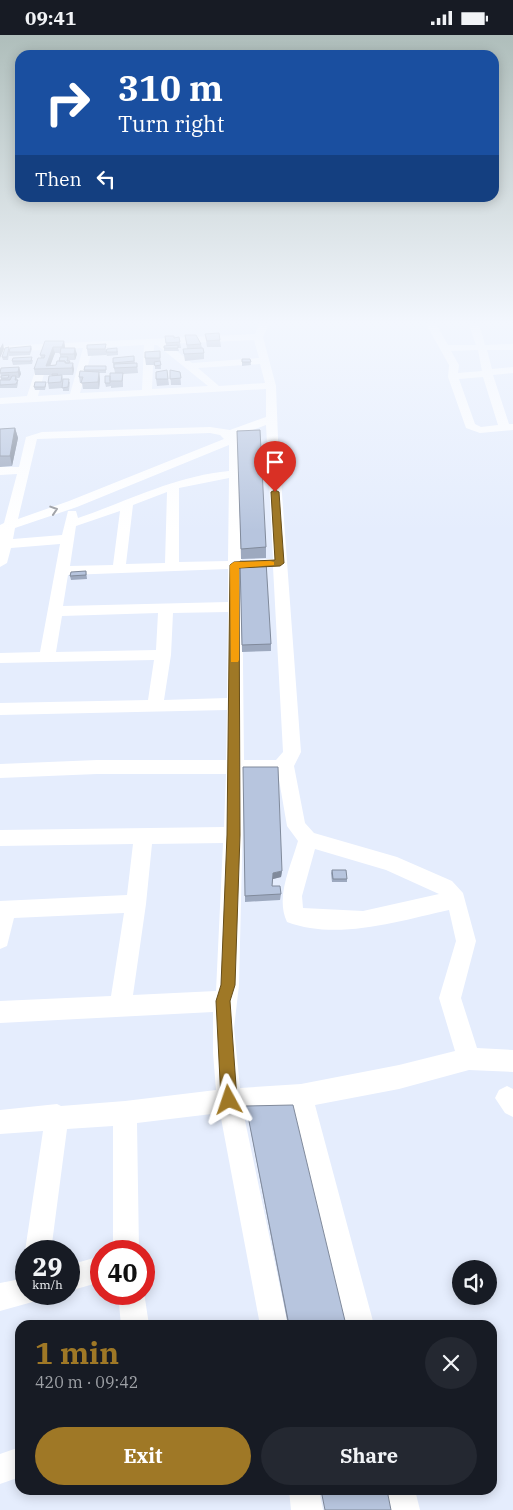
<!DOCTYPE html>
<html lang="en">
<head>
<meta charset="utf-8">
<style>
  :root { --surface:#171b24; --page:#242831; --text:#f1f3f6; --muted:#9ea1a6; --accent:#9f7826 }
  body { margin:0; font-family:"IBM Plex Serif",serif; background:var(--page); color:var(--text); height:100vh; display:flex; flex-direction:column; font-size:19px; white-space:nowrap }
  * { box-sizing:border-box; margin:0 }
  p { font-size:16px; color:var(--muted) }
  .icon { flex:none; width:28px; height:28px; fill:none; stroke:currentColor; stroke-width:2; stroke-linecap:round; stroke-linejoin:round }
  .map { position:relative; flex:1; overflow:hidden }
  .drawer { position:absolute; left:15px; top:1285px; width:482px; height:175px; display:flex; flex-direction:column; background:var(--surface); border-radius:15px; box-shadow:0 2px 12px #0003 }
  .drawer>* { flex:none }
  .hud { position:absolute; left:15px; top:15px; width:484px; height:152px; border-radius:15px; box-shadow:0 2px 12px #0003; background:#1a4fa0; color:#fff; overflow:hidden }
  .controls { position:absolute; left:452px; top:1225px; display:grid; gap:10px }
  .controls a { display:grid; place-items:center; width:45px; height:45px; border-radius:50%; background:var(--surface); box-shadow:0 2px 12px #0003; font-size:25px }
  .speed { position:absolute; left:15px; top:1205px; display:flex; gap:10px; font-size:25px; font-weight:700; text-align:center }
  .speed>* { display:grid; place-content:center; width:65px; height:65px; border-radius:50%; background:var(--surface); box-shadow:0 2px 12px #0003; line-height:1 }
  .speed small { font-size:12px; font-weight:400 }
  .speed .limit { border:8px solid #d22; background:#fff; color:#111 }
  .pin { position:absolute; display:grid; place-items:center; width:42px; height:42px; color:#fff; margin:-51px -21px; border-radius:50% 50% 50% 0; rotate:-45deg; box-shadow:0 0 5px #0007 }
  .pin .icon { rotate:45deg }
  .me { position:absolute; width:55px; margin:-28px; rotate:355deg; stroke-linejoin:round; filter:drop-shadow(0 0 4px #0008) }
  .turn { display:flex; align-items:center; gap:18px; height:105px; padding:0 20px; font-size:22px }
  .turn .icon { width:65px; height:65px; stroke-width:2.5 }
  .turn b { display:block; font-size:35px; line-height:42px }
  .then { display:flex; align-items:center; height:48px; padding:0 20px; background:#0003; gap:10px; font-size:19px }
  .round { display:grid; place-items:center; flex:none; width:52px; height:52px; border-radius:26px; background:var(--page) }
  .headline { display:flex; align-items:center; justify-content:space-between; height:85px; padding:0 20px }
  h1 { font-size:30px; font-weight:700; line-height:38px; color:var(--accent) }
  .action { display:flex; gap:10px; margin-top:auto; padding:10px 20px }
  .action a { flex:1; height:58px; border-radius:30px; background:var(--accent); color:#fff; font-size:20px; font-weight:700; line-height:58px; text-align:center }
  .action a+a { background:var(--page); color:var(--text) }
  .status { display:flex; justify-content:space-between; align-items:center; height:35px; padding:0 25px; background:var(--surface); direction:ltr }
  .status svg { height:14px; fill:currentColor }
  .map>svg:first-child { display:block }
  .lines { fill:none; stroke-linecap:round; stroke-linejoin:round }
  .minor { fill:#fff; fill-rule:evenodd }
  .wall { fill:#9da9bf; fill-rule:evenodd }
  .shaded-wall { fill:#808a9b }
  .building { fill:#b7c5de; stroke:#808a9b }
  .oneway { stroke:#9a9ca1 }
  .route { fill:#9f7826; stroke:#674e19 }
  .slow { fill:#f59e0b }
</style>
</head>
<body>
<div class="status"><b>09:41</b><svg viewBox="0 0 49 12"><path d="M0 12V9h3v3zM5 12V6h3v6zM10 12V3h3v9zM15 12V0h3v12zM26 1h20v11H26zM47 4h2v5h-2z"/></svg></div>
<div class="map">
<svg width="513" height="1475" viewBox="0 0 513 1475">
  <rect width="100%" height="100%" fill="#e5edfd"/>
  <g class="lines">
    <!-- minor -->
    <path class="minor" d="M259 289H269L263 302 276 351 278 404 301 717 294 731 305 788 314 798 397 822 452 846 463 858 476 906 461 963 477 1013 513 1015V1037L469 1035 399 1054 315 1070 374 1290H346L292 1073 243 1076 288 1290H260L220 1078 137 1088 139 1216H113V1091L67 1094 51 1216H26V1219L25 1216 43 1096 0 1099V1075L57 1069 61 1071 125 1066 216 1055 213 1018V977L0 988V966L111 961 124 878 14 883 7 911 0 914V866L127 860 133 809 0 811V795L224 792 226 739H97L0 743V729L97 725H226L227 675 0 680V668L148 665 154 625 0 628V618L40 617 60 509 11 513 7 528 0 532V490L4 488 17 439 0 440V432H19L26 402 42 397 210 392 230 395 266 382V354L0 369V363L27 361 42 315 0 317V311L255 299ZM254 305 259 323 192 328 168 309ZM144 310 142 355 80 358 93 313ZM154 310H157L208 351 152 354ZM83 313 70 359 38 361 50 317 47 315ZM260 329 265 348 219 351 198 333ZM266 390 273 524 242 525 241 407 248 404 239 400ZM210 398 220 400 224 404 69 466 18 484 37 404ZM229 410V436C175 441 128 466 78 483L76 476H68L62 500 13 504 15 493 77 472ZM229 443 228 526 179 527V453ZM167 457 165 528 126 529 133 470ZM120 476 113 530 70 531 76 491ZM273 532 283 717 276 725H244L242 534ZM228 534V567L63 571 68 540ZM228 577 227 663 164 665 171 620 173 578ZM158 578 156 615 56 617 62 581ZM244 739H278L287 791 298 806C291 831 275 862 287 887 337 906 399 886 449 875L456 906 439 963 455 1016 399 1030 301 1049 240 1053 234 993 239 950ZM223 808 216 956 133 960 146 869 152 809ZM315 814 386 835 439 859 363 876 303 873 302 861Z
      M426 289H436L448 310H476L469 289H479L485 310 513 309V315H487L492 334 513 332V338L493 340 509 389H513V395L480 398 466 393 448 342 449 330ZM478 315 482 336 458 338 459 330 451 316ZM483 342 498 390 481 392 475 389 459 344Z
      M507 1051 513 1054V1082L505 1078 495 1063 499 1055Z
      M101 1221V1247L69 1256V1230Z
      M26 1243V1259H38L36 1266 0 1276V1248Z
      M144 1257 149 1290H121L118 1259Z
      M20 1412V1442L0 1449V1419Z
      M289 1455H319L323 1475H291Z
      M385 1455H415L420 1475H388Z"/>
  </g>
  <!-- wall -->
  <path class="wall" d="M205 299 220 305 221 312H207Z
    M185 300 201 309 202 313 204 318V324L185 326 183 314H187Z
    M165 301 174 303 179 302 181 313H178L179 316H164V311H166Z
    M45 306H64L65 313 77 319 75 325H69L70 326V328L74 334 73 340H58H62L63 344 70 347 69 356H63V353L49 354 48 348 52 340H35L34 334 41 323 40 320ZM55 318H60V322L59 326 56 330H50Z
    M31 311 32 314 30 320 9 321V319L8 325H3L2 322 9 315Z
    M87 314H106L118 316V320L107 321 106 319V320L88 321Z
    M160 316 161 334H155V330H146L145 323Z
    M134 321 135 328H137L138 338 123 339V352L111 353V351L106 352 105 348 110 341 115 338 113 328Z
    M242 324H250L251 330 242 331Z
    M33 325 32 329 13 330 12 326Z
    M106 331V338H99L100 344 99 354H83L82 348H80L79 342 84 336V335Z
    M19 332 21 339 19 343H17L18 348 17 353H0V345H1V342L0 337Z
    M167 335 169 350 157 351 156 344Z
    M170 335 180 337 181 350H171Z
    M46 350 45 355H35L34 352Z
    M15 393 18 403 12 431 0 432V394Z
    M238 406 266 512V523L241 524Z
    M240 526 271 609V616L242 617Z
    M86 536 87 544 71 545 70 541Z
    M332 835 347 844V847H332L331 838Z
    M282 836 281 842 273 844 272 851 281 859 280 865 245 867V861Z
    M246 1071 346 1290H288Z"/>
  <!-- shaded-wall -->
  <path class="shaded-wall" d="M64 306 65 312 64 318 62 312Z
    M3 308 4 314 0 323V313Z
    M53 312 55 318 49 334 46 331Z
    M75 313 77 319 75 325 74 319Z
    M73 328 74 334 73 340 72 333Z
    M19 332 21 339 19 343 18 337Z
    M99 337 100 344 99 354 98 347Z
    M15 393 18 403 12 431 10 421Z
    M282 836 281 842 273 844V838Z"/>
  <!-- building -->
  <path class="building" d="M219 298 220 305 207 306 205 299Z
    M185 300H196L201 309 187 310Z
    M165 301H174V303L179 302 180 307 166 308Z
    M45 306H64L62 312H53L46 331 56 330 57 326H65V328H73L72 333 34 334 38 323H44L45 320H40Z
    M106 309 105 314H87V310Z
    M178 310V313H164V311Z
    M31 311 30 317H9L10 313Z
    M9 312 7 322H2L5 313Z
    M61 313H75L74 319H60Z
    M117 313V317H106L107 314Z
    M203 313 204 318 184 319 183 314Z
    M160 316V323H145V317Z
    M134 321V326L113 328V323Z
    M32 322 31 326H12L13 323Z
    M60 322H68L67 326H70L69 328H66L65 326H59Z
    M242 324H250L251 327H242Z
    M160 326 161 330 155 331 154 327Z
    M137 328V332L114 333V329Z
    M85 331H106V335H84Z
    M19 332 18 337 0 338 1 333Z
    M167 335 168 344H156V337Z
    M170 335 180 337 181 343 170 344Z
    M80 336 99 337 98 347 81 348 83 342H79Z
    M110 338H123L122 346H110Z
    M52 339H58L57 340H52Z
    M9 340 8 343H1V341Z
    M62 340 61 347 48 348 49 341Z
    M12 341H16L15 345H18L16 349 0 350V345H10Z
    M105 341H110V348H105Z
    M63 344H69L68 352 62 353Z
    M35 347H46L45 352H34Z
    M15 393 10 421H0V394Z
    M260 395 266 512 241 514 237 396Z
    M240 526H266L271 609 242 610Z
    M86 536V540L70 541 71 537Z
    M243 732H278L282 836 273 838 272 851H280L281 859 245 861Z
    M332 835H346L347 844H333Z
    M293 1070 346 1290H289L246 1071Z
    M321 1455H387L391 1475H325Z"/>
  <!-- one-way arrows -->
  <defs><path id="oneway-chevron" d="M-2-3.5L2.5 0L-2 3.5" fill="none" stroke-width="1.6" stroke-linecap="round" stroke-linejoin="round" transform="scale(1.25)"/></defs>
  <use class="oneway" href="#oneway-chevron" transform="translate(54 475) rotate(-18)"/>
  <!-- sky -->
  <linearGradient id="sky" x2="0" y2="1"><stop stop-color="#afbebb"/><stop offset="0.58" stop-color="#f3f7fe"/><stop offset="1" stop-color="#f3f7fe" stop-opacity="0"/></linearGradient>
  <rect width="513" height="496" fill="url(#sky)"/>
  <!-- route -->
  <path class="route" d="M275 455 279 457 284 528 280 531 239 533 240 800 235 950 230 966 237 1065 235 1071 229 1073 224 1071 221 1065 216 966 221 950 227 800 230 530 234 527 275 525 271 457Z"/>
  <!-- slow -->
  <path class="slow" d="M270 526 274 527V530L239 533V625L238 627H231L230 530 234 527Z"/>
</svg>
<div class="controls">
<a><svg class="icon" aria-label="sound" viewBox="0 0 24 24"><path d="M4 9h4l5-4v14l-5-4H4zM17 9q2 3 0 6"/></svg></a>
</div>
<div class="speed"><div>29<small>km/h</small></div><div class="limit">40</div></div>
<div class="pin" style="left:275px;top:457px;background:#d93025"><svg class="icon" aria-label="arrive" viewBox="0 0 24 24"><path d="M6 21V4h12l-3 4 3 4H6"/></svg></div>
<svg class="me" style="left:229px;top:1065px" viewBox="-20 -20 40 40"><path d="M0-17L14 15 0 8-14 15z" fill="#9f7826" stroke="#fff" stroke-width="4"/></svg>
<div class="hud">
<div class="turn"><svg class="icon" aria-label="right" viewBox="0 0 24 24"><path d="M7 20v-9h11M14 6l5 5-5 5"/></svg><div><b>310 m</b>Turn right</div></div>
<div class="then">Then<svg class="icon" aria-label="left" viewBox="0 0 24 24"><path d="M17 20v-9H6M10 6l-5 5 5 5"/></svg></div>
</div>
<section class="drawer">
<div class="headline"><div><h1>1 min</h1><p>420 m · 09:42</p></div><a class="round"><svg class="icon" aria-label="close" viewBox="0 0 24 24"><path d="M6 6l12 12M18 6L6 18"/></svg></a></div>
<div class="action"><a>Exit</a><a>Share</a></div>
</section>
</div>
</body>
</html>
